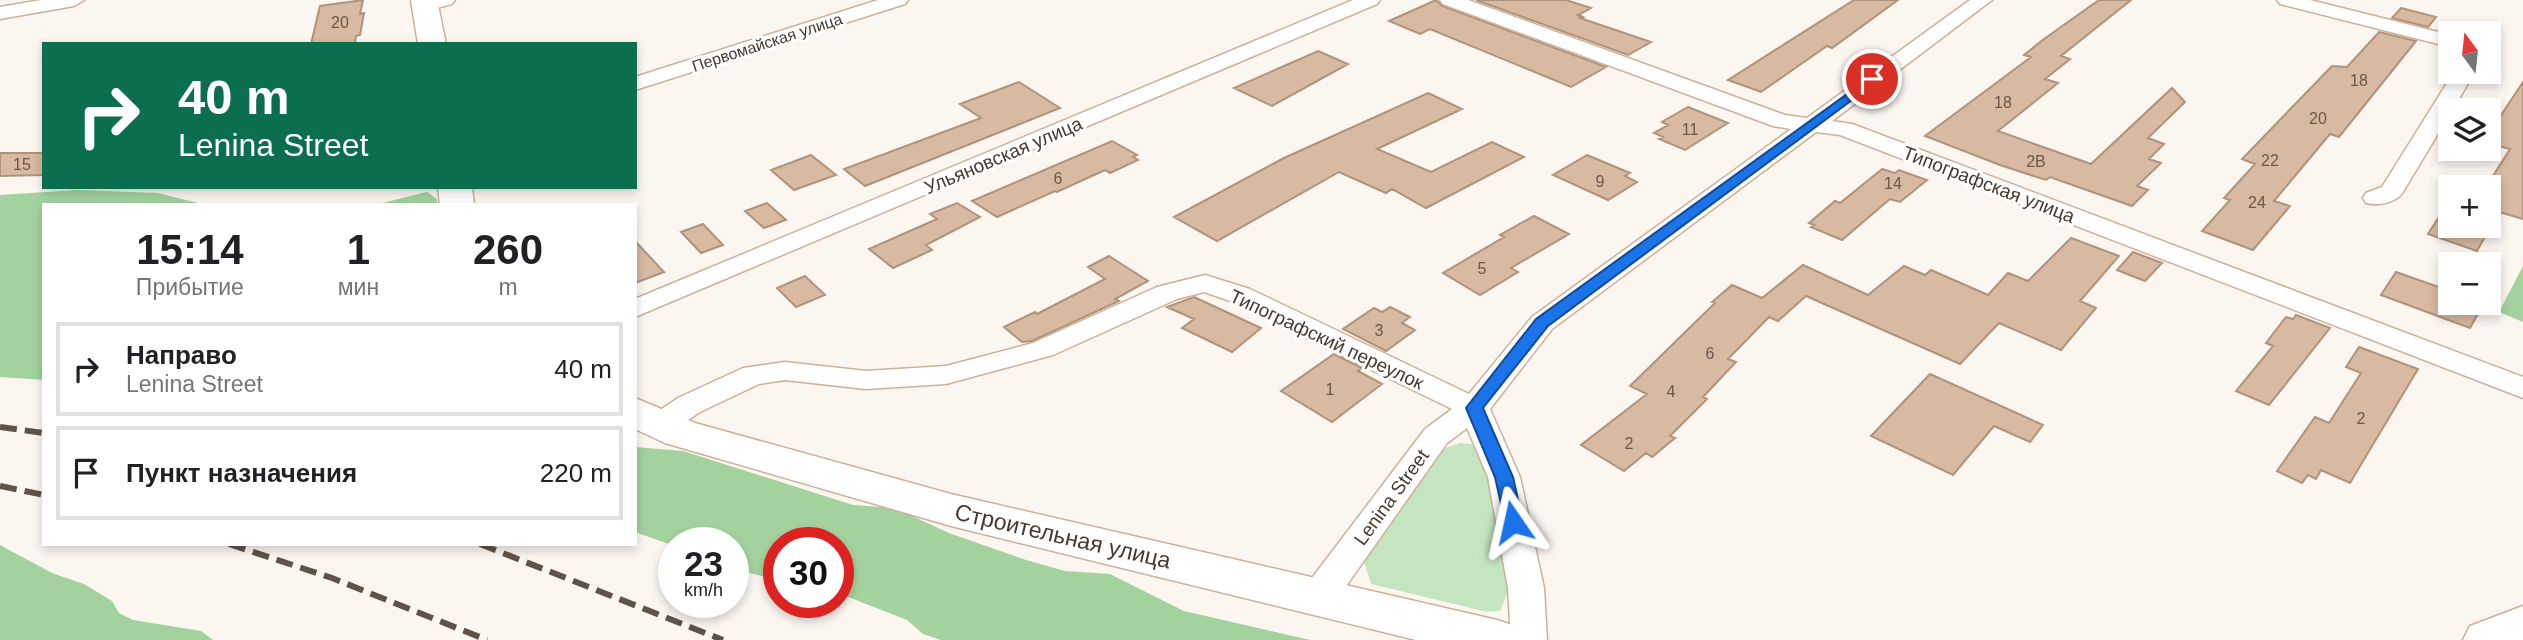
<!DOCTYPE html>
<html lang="ru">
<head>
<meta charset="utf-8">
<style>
  :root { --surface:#fff; --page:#f2f2f2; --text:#202124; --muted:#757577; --line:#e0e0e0 }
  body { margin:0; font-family:Helvetica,sans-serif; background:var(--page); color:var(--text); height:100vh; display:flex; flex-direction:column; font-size:26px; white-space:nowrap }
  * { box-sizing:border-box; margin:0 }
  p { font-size:23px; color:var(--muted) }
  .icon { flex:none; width:38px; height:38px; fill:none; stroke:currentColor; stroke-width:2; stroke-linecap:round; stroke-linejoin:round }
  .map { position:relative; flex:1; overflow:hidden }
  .details { position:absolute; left:42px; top:203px; width:595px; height:343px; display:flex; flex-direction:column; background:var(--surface); border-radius:0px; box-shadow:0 4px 10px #0003 }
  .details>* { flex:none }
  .banner { position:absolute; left:42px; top:42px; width:595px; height:147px; border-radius:0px; box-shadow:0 4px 10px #0003; background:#0b6e4f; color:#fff; overflow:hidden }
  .needle { width:46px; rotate:345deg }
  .buttons { position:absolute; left:2438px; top:21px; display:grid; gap:14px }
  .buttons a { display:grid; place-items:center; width:63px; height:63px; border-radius:0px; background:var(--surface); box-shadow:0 4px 10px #0003; font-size:35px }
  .speed { position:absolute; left:658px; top:527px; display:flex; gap:14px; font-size:35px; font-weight:700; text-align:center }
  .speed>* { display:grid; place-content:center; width:91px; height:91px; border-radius:50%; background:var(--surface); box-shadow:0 4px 10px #0003; line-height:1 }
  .speed small { font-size:18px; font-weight:400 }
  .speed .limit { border:10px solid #d22; background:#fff; color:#111 }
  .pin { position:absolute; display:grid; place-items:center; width:60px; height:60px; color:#fff; margin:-30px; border:4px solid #fff; border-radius:50%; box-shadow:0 2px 7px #0007 }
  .me { position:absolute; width:77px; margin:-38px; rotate:349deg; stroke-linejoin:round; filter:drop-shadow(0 0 5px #0008) }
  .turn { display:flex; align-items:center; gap:24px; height:147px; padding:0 21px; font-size:32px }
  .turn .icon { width:91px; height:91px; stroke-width:2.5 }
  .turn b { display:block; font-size:49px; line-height:60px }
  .eta { display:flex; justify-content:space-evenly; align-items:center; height:119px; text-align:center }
  .eta b { font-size:42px; font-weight:700; line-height:49px }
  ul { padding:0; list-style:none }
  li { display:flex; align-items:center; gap:21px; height:94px; margin:0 14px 10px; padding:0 7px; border:4px solid var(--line); border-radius:0px }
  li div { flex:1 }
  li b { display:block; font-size:26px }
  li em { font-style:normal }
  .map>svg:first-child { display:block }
  .green { fill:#c5e5c1 }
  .forest { fill:#a3d29f }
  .building { fill:#d8b9a1; stroke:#b0937b; stroke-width:2 }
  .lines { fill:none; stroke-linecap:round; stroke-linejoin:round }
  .street-casing { stroke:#ceb098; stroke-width:3 }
  .secondary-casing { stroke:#ceb098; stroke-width:3 }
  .street { fill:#fff; fill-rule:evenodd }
  .secondary { fill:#fff; fill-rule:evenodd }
  .rail { stroke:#5f5349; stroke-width:6; stroke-dasharray:17 8; stroke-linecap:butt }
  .route { fill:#1a73e8; stroke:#114b97; stroke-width:2 }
  .labels { text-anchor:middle; stroke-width:6; stroke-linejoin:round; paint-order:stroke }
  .number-label { font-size:16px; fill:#6a594c }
  .far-street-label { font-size:16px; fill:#46392f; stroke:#fff }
  .street-label { font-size:19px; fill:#46392f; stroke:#fff }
  .near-street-label { font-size:23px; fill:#46392f; stroke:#fff }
</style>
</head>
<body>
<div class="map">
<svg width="2523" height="640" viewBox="0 0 2523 640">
  <rect width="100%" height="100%" fill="#fcf6f1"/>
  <!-- green -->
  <path class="green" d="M1460 443 1472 444 1480 454 1491 479 1510 587 1500 611 1487 612 1371 584 1363 558 1445 448Z"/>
  <!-- forest -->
  <path class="forest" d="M78 190 158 193 206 205H44V380L0 377V195Z
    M427 192 437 199V205H374Z
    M2523 266V322L2499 312Z
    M635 447 683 451 853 505 895 508 949 533 1026 560 1065 571 1110 574 1184 611 1310 640H941L923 634 907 620 838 593V542H779V580L733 569V542H674V546L635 532Z
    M0 545 52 573 84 584 112 601 119 613 133 620 201 631 213 640H0Z"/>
  <!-- building -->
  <path class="building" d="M363 0 360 14 364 13 360 35 356 36 355 44H311L320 6Z
    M1436 0 1442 6 1606 67 1571 87 1430 29 1420 34 1389 21Z
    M1476 0H1566L1591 8 1578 15 1583 17 1580 18 1651 42 1628 55Z
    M1854 0H1898L1832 48 1827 46 1761 92 1728 80Z
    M2099 0H2131L2061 56 2070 59 2045 79 2058 83 1998 131 2091 164 2172 88 2185 102 2148 138 2164 144 2149 159 2161 163 2137 186 2148 190 2132 206 2050 177 2046 180 2000 165 1925 136 2031 57 2024 55 2044 39Z
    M2401 8 2436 17 2428 27 2392 18Z
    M2379 32 2416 41 2339 137 2330 134 2274 201 2290 206 2253 250 2202 231 2230 200 2224 198 2255 164 2242 159 2332 66 2347 67Z
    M1318 51 1348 64 1272 106 1234 88Z
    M1019 82 1060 108 865 186 844 169 981 118 960 104Z
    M2523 82V219L2499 212 2477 251 2428 234 2446 206 2450 208V226H2488V187H2486L2510 149 2488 143V135Z
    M1428 93 1462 109 1377 149 1431 172 1492 142 1524 157 1426 208 1392 189 1386 193 1339 172 1217 241 1174 217 1284 158Z
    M1688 107 1728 123 1685 150 1659 139 1663 137 1654 133 1668 125 1662 122Z
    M1112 141 1137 155 1133 157 1138 160 1110 173 1105 170 1057 192 1055 191 997 217 972 201Z
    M0 153H44V175L0 176Z
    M811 155 836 175 794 190 771 170Z
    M1587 155 1630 173 1625 176 1637 182 1608 200 1553 175Z
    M1882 169 1895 173 1899 170 1927 180 1900 202 1890 199 1842 240 1811 227 1814 225 1809 223 1835 201 1840 203Z
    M767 203 786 220 764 228 745 211Z
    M957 203 980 217 926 245 932 250 893 268 869 249 937 219 930 214Z
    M1534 216 1569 234 1511 268 1518 272 1480 295 1443 273 1504 237 1500 235Z
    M703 224 723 245 701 253 681 232Z
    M2071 238 2119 256 2080 301 2096 308 2061 350 1999 323 1960 364 1806 296 1778 321 1769 317 1728 359 1736 362 1703 397 1707 399 1670 436 1675 438 1652 457 1646 453 1624 471 1581 445 1647 394 1630 386 1715 303 1712 302 1732 285 1762 298 1803 265 1868 295 1904 266 1925 275 1931 270 1988 295 2008 273 2028 281Z
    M635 241 664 272 635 283Z
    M2133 252 2162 263 2145 281 2117 270Z
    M1109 256 1148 281 1115 299 1119 301 1032 341 1022 342 1004 327 1035 312 1037 314 1105 279 1088 267Z
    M2396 272 2450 291V303H2484L2470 328 2381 295Z
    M805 276 825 295 796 307 777 288Z
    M1194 297 1261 328 1232 352 1182 328 1194 319 1167 307Z
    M1390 307 1410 317 1402 323 1415 330 1386 351 1343 329 1374 308 1382 312Z
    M2296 315 2330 328 2269 405 2236 391 2273 346 2266 343 2286 317 2293 319Z
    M2359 347 2418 369 2350 483 2321 470 2316 479 2308 475 2302 483 2277 471 2315 417 2329 423 2361 373 2346 367Z
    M1334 354 1362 368 1358 371 1382 384 1332 422 1281 391Z
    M1930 374 2043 425 2030 442 1994 426 1953 475 1871 436Z"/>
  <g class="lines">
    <defs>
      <path id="street" d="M41 0H84L74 6 0 19V7Z
        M455 0 452 4 425 11 415 5 422 0Z
        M878 0H908L905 4 635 90V77Z
        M1353 0H1380L1377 4 635 317V299Z
        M1440 0H1468L1785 115 1807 118 1970 0H1992L1832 121 1852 124 2523 377V398L1840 135 1816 132 1552 329 1490 409 1520 477 1544 588 1547 640H1511L1508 588 1488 477 1467 428 1447 443 1332 606 1319 610 1306 606 1301 596 1306 586 1425 429 1452 409 1230 301 1204 292 1177 299 1053 355 946 384 866 389 785 380 759 384 700 412 672 431 661 434 650 431 646 424 650 417 678 398 743 368 785 362 866 371 946 366 1033 343 1157 287 1205 275 1250 289 1469 394 1532 317 1791 129 1773 126 1443 4Z
        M2277 0H2310L2450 35V47L2280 4Z
        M2454 72H2475L2403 192C2396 203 2378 206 2366 203L2363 198 2366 193 2382 187Z"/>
      <path id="secondary" d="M411 0H437L446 44H418Z
        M438 187H472L474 205H440Z
        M635 398 695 423 951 494 1497 620 1515 626 1522 640H1416L951 526 665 443 635 429Z
        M2523 606V640H2463L2470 626Z"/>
    </defs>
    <!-- street casing -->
    <use href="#street" class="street-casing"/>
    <!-- secondary casing -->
    <use href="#secondary" class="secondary-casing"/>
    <!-- street -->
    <use href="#street" class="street"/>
    <!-- secondary -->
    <use href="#secondary" class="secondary"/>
    <!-- rail -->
    <path class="rail" d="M0 427 44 433
      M0 486 44 495
      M229 544 332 578 487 640
      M480 544 723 640"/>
  </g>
  <!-- route -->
  <path class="route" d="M1872 76 1878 79 1876 82 1548 326 1483 408 1513 477 1523 522 1520 526H1506L1495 477 1466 408 1536 319Z"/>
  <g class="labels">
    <!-- number labels -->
    <g class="number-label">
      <text x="340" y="28">20</text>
      <text x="2359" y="86">18</text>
      <text x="2003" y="108">18</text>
      <text x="2318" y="124">20</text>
      <text x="1690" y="135">11</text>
      <text x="2270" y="166">22</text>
      <text x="2036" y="167">2В</text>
      <text x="22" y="170">15</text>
      <text x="1058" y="184">6</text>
      <text x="1600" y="187">9</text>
      <text x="1893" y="189">14</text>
      <text x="2257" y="208">24</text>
      <text x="1482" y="274">5</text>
      <text x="1379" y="336">3</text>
      <text x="1710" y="359">6</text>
      <text x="1330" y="395">1</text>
      <text x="1671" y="397">4</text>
      <text x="2361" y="424">2</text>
      <text x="1629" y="449">2</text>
    </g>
    <!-- far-street labels -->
    <g class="far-street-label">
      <text transform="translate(767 42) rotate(-18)" y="6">Первомайская улица</text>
    </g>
    <!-- street labels -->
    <g class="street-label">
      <text transform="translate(1003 155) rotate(-23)" y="7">Ульяновская улица</text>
      <text transform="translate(1989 184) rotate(21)" y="7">Типографская улица</text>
      <text transform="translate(1327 339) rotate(25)" y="7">Типографский переулок</text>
      <text transform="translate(1391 497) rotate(-54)" y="7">Lenina Street</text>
    </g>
    <!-- near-street labels -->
    <g class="near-street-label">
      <text transform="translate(1063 536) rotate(13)" y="8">Строительная улица</text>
    </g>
  </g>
</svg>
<div class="buttons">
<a><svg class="needle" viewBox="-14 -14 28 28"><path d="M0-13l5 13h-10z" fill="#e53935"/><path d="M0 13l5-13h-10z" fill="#757577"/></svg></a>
<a><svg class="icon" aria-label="layers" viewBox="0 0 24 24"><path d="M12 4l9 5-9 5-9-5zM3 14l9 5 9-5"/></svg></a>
<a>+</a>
<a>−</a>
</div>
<div class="speed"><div>23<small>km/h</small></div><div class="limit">30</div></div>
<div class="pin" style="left:1872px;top:79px;background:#d93025"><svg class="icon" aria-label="arrive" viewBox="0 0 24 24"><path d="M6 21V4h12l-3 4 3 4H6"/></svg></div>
<svg class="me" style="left:1513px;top:522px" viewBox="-20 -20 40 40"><path d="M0-17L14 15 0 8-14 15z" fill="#1a73e8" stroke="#fff" stroke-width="4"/></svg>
<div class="banner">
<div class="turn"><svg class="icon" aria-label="right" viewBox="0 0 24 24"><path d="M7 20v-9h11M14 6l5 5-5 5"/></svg><div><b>40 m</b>Lenina Street</div></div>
</div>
<section class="details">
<div class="eta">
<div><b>15:14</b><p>Прибытие</p></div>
<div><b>1</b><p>мин</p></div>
<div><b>260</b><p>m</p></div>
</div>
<ul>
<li><svg class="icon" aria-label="right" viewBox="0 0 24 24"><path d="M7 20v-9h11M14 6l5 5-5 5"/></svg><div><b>Направо</b><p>Lenina Street</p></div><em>40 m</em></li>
<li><svg class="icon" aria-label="arrive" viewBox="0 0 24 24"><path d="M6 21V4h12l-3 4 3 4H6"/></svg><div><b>Пункт назначения</b></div><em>220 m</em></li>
</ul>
</section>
</div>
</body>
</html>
